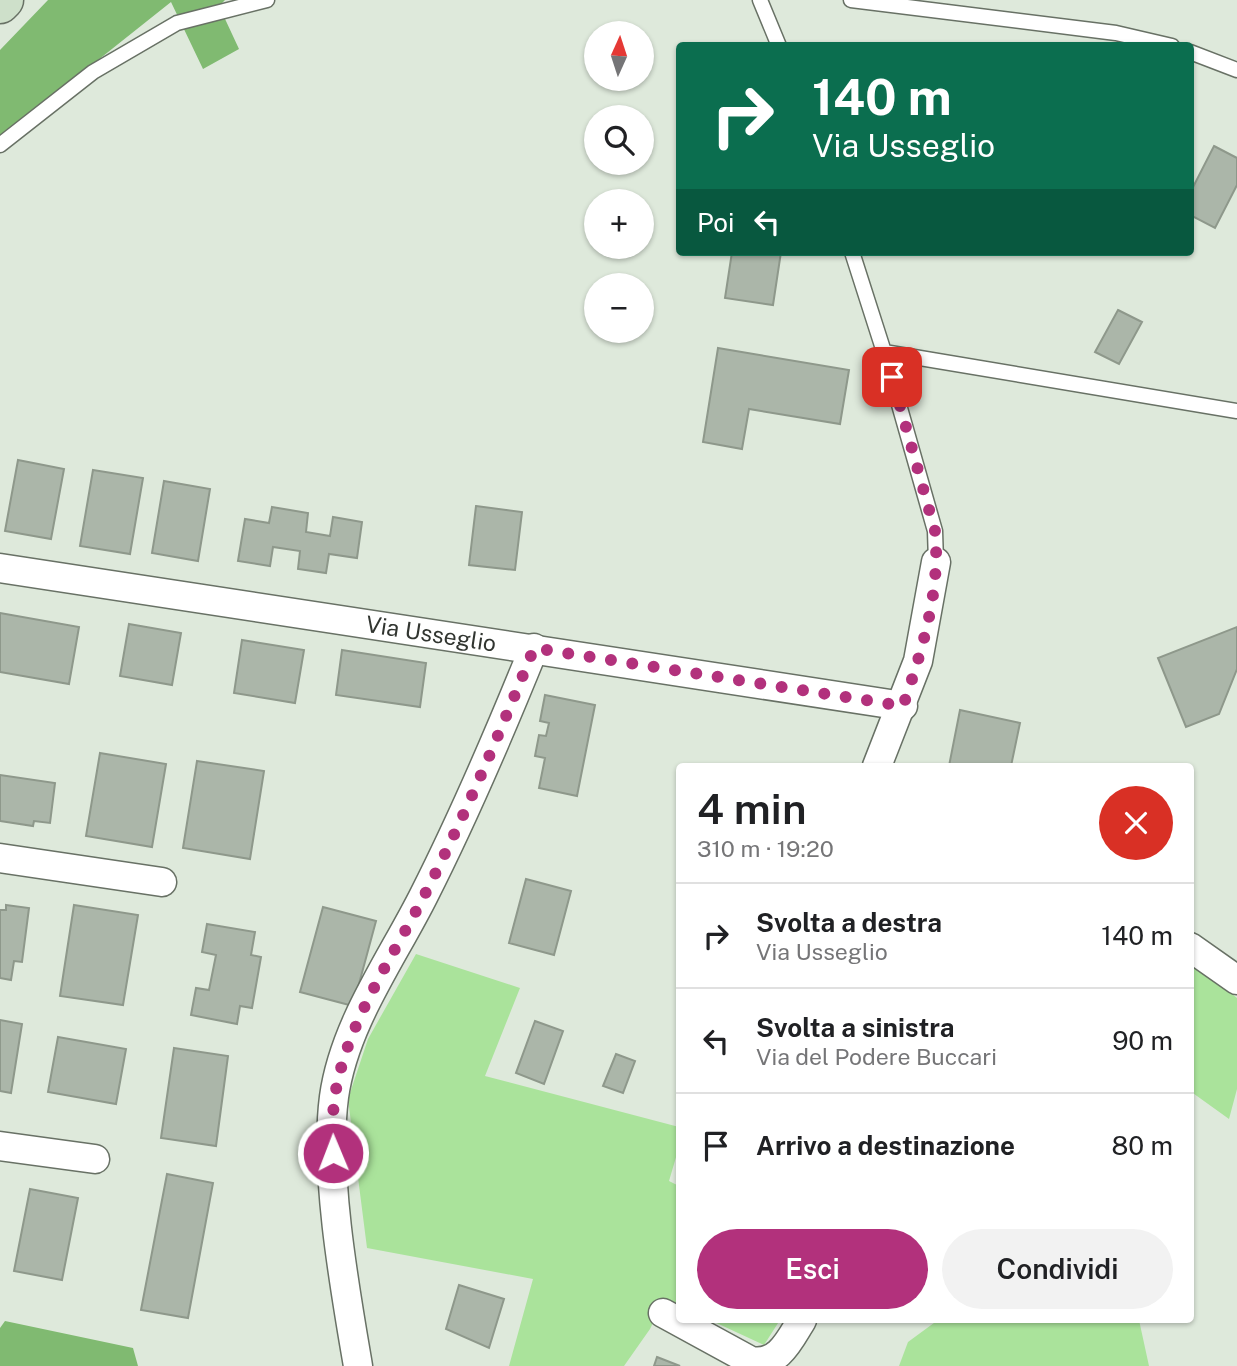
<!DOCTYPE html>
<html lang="it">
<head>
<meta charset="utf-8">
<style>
  :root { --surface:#fff; --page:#f2f2f2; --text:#202124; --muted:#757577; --line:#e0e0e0; --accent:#b2317c }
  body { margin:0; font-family:"Public Sans",sans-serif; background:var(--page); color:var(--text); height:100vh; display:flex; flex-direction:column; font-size:26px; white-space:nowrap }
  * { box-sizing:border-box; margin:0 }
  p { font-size:23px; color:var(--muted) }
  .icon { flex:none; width:38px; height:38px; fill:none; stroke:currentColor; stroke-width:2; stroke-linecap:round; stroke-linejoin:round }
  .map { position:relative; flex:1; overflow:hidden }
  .panel { position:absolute; left:676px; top:763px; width:518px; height:560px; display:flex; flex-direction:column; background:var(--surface); border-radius:7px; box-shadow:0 2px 5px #0004 }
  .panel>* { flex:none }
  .top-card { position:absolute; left:676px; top:42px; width:518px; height:214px; border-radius:7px; box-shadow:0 2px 5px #0004; background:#0b6e4f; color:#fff; overflow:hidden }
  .needle { width:46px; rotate:3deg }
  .fabs { position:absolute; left:584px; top:21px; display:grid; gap:14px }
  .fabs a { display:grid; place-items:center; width:70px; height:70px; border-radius:50%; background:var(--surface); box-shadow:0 2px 5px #0004; font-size:35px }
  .pin { position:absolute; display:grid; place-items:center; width:60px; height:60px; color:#fff; margin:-30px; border-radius:14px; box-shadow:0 4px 10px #0006 }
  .me { position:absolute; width:77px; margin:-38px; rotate:359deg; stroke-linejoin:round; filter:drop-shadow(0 0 5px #0008) }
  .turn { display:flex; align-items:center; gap:24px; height:147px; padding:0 21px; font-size:32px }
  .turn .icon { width:91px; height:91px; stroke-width:2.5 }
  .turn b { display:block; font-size:49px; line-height:60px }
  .then { display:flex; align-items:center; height:66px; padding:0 21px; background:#0003; gap:14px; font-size:26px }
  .round { display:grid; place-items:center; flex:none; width:74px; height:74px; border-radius:37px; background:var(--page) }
  .overview { display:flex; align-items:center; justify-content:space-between; height:119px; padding:0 21px }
  h1 { font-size:42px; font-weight:600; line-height:52px }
  .action { display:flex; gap:14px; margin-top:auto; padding:14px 21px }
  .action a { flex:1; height:80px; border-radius:42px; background:var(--accent); color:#fff; font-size:28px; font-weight:600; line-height:80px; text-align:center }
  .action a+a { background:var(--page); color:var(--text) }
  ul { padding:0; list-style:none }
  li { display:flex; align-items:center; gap:21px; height:105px; padding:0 21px; border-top:2px solid var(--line) }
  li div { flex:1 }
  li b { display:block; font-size:26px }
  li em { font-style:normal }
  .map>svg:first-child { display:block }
  .green { fill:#aae39b }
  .forest { fill:#80ba71 }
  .building { fill:#abb6a9; stroke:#8e988b; stroke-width:2 }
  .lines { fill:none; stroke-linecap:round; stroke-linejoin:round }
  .lane-casing { stroke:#687165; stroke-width:17 }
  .street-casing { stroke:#687165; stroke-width:31 }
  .secondary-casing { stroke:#687165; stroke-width:41 }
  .lane { stroke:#fff; stroke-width:14 }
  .street { stroke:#fff; stroke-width:28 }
  .secondary { stroke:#cee0ca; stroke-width:38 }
  .route { stroke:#b2317c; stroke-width:12; stroke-dasharray:0 21.6 }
  .labels { text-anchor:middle; stroke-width:5; stroke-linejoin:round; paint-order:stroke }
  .street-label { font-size:23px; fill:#313530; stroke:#ebf7e9 }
</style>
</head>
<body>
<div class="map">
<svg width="1237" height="1366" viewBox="0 0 1237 1366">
  <rect width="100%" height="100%" fill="#dee9db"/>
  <!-- green -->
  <path class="green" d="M416 954 520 988 485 1076 679 1127V1147L669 1181 679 1186V1304L665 1298 650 1329 624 1366H509L533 1279 367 1248 348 1099 368 1039Z
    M1190 960 1237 998V1089L1229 1119 1190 1091Z
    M710 1320H780L764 1345Z
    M938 1320H1139L1149 1366H899L908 1342Z"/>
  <!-- forest -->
  <path class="forest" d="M48 0H225L219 6 239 49 203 69 171 2 0 138V50Z
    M5 1321 133 1348 138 1366H0V1328Z"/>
  <!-- building -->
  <path class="building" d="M1214 146 1237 158V185L1215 228 1190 215V193Z
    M732 252H781L773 305 725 298Z
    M1118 310 1142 322 1119 364 1095 352Z
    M718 348 849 370 840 424 749 409 742 449 703 442Z
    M18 460 64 469 51 539 5 531Z
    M93 470 143 478 130 554 80 546Z
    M164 481 210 489 198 561 152 553Z
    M476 506 522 512 515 570 469 565Z
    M272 507 308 513 306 532 330 536 333 517 362 522 357 558 329 554 326 573 298 569 300 551 273 547 270 566 238 561 245 519 269 523Z
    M0 613 79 627 69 684 0 672Z
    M129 624 181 633 172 685 120 676Z
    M1237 627V669L1219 714 1186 727 1158 658Z
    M242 640 304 650 295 703 234 693Z
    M342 650 426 663 420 707 336 695Z
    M545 695 595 705 577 796 539 788 545 758 535 756 539 735 546 736 549 723 540 721Z
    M960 710 1020 723 1011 766H949Z
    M100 753 166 764 152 847 86 836Z
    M197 761 264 771 250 859 183 848Z
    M0 775 55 783 50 823 34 821 33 826 0 821Z
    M526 879 571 891 554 955 509 943Z
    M6 905 29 908 22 962 14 961 11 980 0 978V910H6Z
    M74 905 138 915 123 1005 60 996Z
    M323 907 376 921 353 1006 300 992Z
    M207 924 255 932 251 955 261 957 252 1008 240 1006 237 1024 191 1015 196 988 209 990 216 955 202 952Z
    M0 1020 22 1024 11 1093 0 1091Z
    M535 1021 563 1031 544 1084 516 1073Z
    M58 1037 126 1049 116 1104 48 1092Z
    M174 1048 228 1056 216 1146 161 1138Z
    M616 1054 635 1061 623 1093 603 1086Z
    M167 1174 213 1183 188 1318 141 1310Z
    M30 1189 78 1198 62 1280 14 1271Z
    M459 1285 504 1299 489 1348 446 1329Z
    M657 1357 680 1366H654Z"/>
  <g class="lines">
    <defs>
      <path id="lane" d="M760 0 779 46
        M851 0 1116 33 1172 46
        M1190 52 1237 70
        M0 145 93 72 177 23 267 0
        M852 252 884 352 935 531 936 562
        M884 352 1237 411"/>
      <g id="street">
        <path id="s1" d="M0 568 903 706"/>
        <path d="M877 766 918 661 936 562"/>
        <path d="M0 858 162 882"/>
        <path d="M1190 947 1237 980"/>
        <path d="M0 1146 95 1159"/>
        <path d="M663 1313 751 1361C779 1366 790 1339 802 1320"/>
        <path d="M358 1366C345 1290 324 1173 334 1097 344 1024 392 959 424 895 465 814 500 732 534 648"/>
      </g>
      <path id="secondary" d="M0 4 4 0"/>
    </defs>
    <!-- lane casing -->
    <use href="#lane" class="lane-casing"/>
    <!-- street casing -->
    <use href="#street" class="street-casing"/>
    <!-- secondary casing -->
    <use href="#secondary" class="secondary-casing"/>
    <!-- lane -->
    <use href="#lane" class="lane"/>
    <!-- street -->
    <use href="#street" class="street"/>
    <!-- secondary -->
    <use href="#secondary" class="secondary"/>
  </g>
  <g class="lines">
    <!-- route -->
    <path class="route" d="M333 1153C333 1134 332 1114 335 1095 347 1023 391 960 424 896 465 816 500 732 534 648L903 706C922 651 941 590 935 531L892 377"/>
  </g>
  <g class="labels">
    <!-- street labels -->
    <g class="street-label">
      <text dy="8" stroke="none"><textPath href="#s1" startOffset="436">Via Usseglio</textPath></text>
    </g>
  </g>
</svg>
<div class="fabs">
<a><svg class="needle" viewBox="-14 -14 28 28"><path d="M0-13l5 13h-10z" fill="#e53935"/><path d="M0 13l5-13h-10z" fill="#757577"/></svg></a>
<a><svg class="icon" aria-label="search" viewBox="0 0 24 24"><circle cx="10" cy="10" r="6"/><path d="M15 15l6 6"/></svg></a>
<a>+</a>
<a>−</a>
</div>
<div class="pin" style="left:892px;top:377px;background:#d93025"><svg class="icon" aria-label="arrive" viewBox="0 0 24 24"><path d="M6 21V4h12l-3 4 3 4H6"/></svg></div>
<svg class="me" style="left:333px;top:1153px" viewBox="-20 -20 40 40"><circle r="17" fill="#b2317c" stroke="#fff" stroke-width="3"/><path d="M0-11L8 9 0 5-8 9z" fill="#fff"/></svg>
<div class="top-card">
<div class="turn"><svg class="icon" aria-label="right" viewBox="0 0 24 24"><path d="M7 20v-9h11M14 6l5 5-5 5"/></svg><div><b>140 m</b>Via Usseglio</div></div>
<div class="then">Poi<svg class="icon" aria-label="left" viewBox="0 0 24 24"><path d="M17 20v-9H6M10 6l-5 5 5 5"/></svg></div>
</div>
<section class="panel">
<div class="overview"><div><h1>4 min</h1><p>310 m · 19:20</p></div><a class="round" style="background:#d93025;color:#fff"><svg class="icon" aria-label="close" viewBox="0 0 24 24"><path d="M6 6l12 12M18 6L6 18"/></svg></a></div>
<ul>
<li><svg class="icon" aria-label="right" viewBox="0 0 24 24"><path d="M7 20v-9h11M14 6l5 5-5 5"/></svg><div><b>Svolta a destra</b><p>Via Usseglio</p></div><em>140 m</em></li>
<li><svg class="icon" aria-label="left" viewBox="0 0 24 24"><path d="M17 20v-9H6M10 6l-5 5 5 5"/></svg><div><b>Svolta a sinistra</b><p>Via del Podere Buccari</p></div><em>90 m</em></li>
<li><svg class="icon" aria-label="arrive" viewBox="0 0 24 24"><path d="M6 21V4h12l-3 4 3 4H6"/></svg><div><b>Arrivo a destinazione</b></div><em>80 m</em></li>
</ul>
<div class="action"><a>Esci</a><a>Condividi</a></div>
</section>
</div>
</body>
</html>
